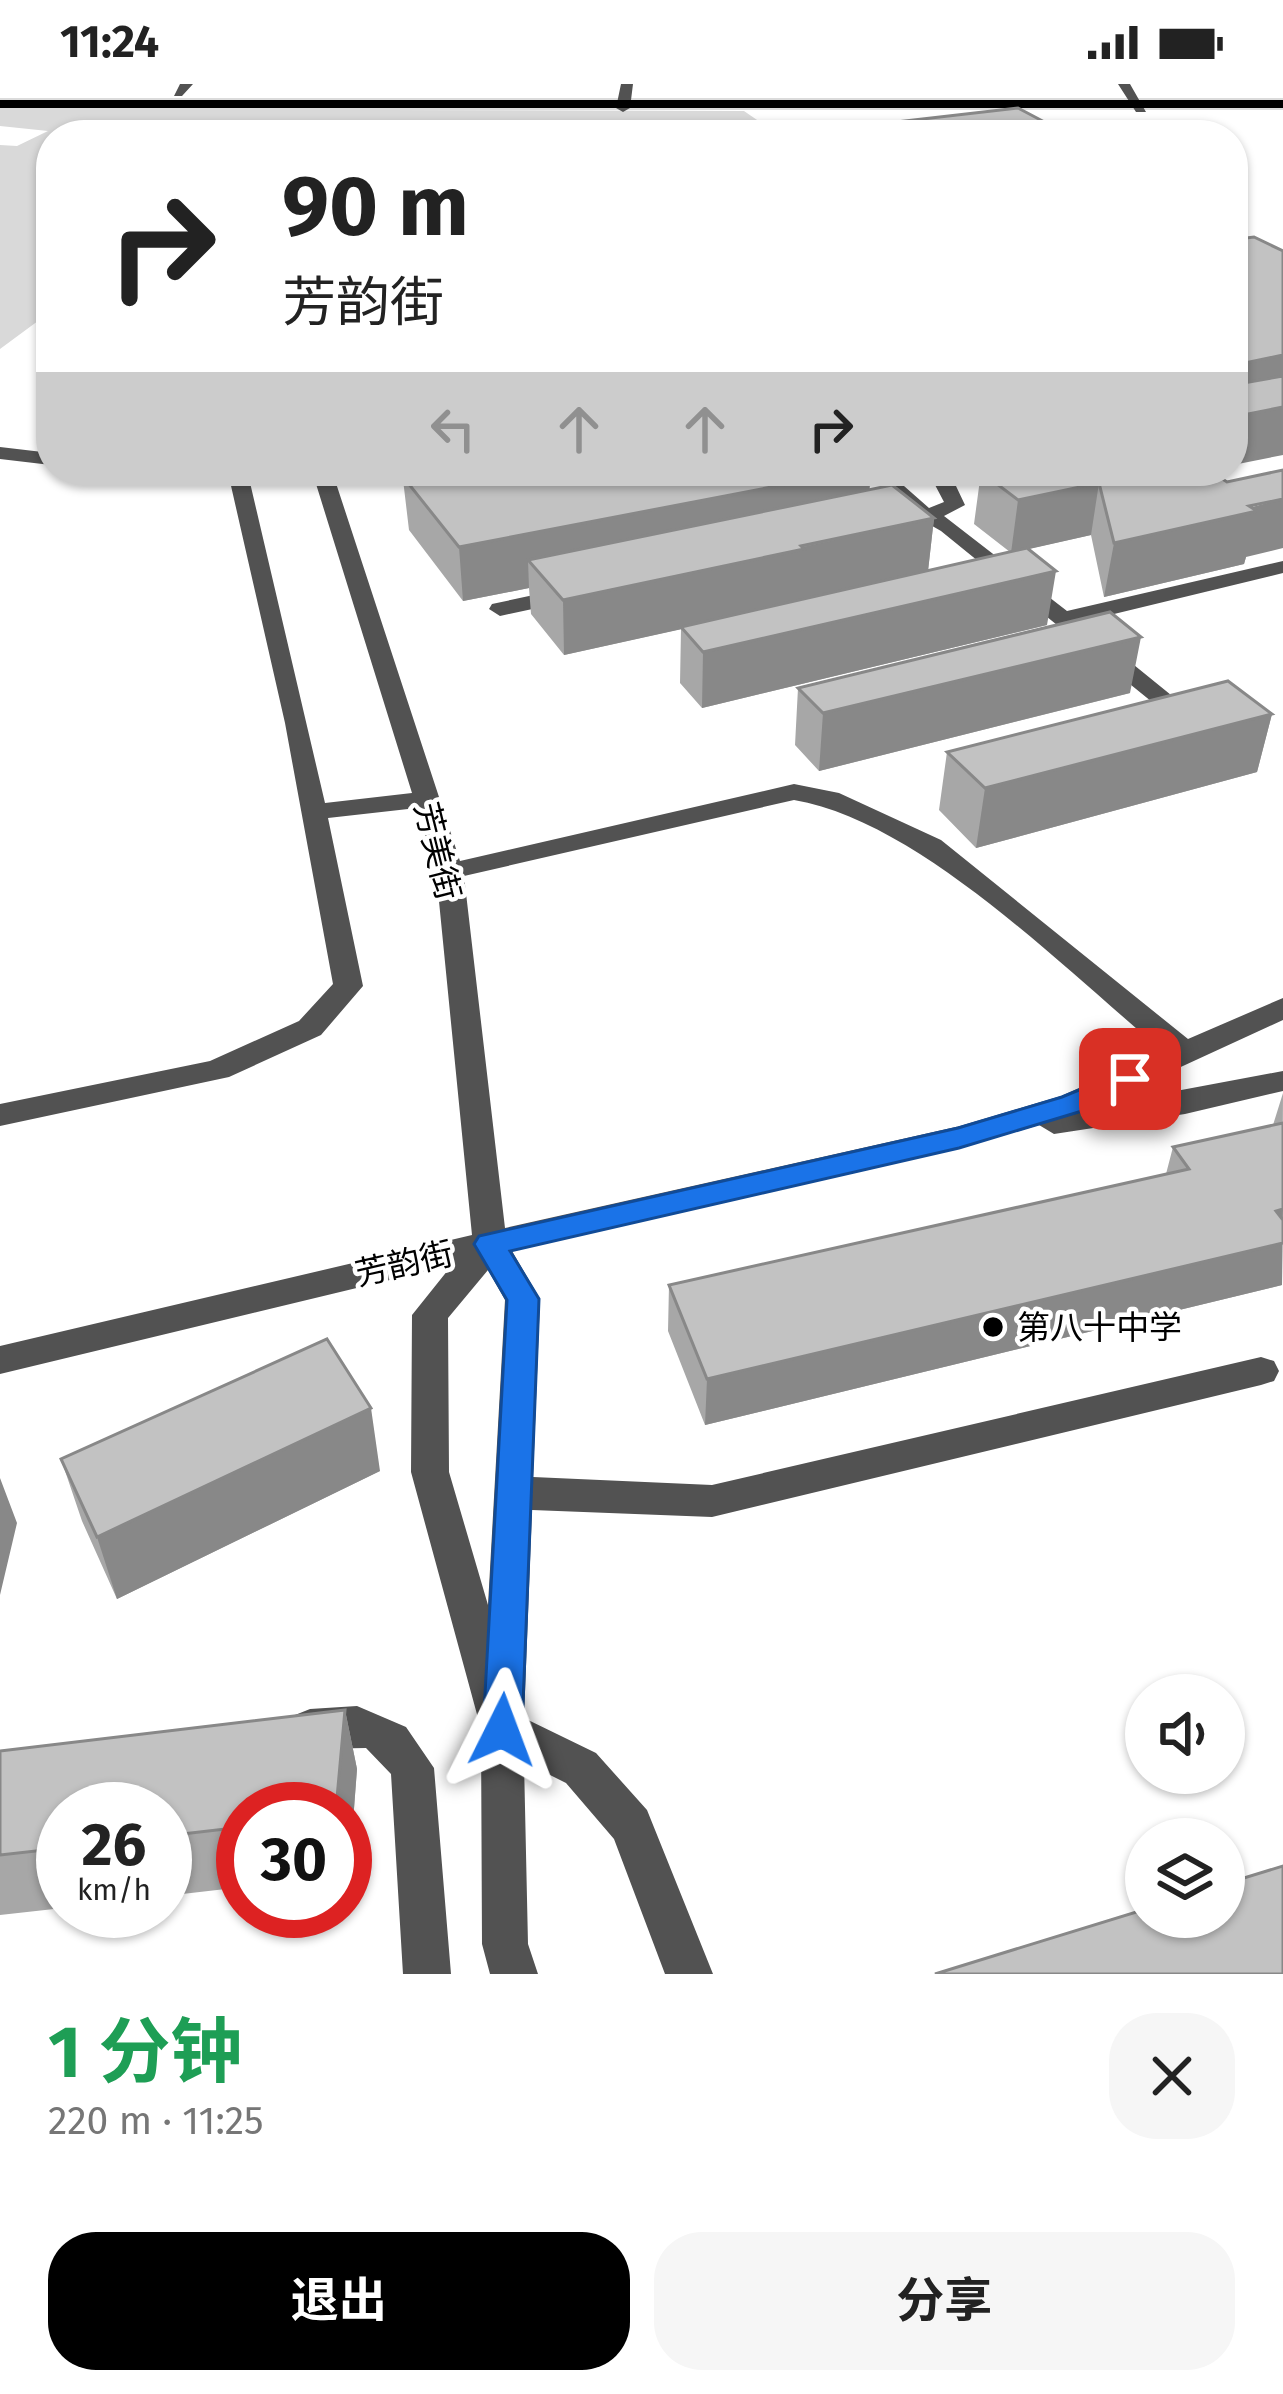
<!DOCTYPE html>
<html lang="zh">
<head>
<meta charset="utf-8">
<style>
  :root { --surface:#fff; --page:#f6f6f6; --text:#222; --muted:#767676; --accent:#000 }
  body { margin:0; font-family:"Fira Sans","Noto Sans SC",sans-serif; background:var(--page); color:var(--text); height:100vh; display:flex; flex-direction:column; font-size:45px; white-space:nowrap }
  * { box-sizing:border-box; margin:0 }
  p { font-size:39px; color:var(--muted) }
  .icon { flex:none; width:66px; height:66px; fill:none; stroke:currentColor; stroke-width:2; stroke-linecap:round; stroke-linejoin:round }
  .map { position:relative; height:1890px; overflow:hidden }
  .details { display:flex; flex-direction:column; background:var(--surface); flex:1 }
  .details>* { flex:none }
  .banner { position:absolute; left:36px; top:36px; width:1212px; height:366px; border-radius:48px; box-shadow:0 3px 9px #0004; background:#fff; color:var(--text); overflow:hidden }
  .controls { position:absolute; left:1125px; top:1590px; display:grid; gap:24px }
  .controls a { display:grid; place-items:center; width:120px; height:120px; border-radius:50%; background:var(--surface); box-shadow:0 3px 9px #0004; font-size:60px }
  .speed { position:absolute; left:36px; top:1698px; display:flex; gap:24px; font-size:60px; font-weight:700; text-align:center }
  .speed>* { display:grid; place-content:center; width:156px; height:156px; border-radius:50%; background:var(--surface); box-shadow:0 3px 9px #0004; line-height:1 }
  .speed small { font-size:30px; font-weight:400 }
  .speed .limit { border:18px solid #d22; background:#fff; color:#111 }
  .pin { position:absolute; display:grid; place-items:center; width:102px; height:102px; color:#fff; margin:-51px; border-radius:24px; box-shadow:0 6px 18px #0006 }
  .me { position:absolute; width:132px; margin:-66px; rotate:3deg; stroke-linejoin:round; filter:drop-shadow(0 0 9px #0008) }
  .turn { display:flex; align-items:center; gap:42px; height:252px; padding:0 48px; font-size:54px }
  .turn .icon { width:156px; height:156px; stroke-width:2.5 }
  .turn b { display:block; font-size:84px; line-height:102px }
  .lanes { display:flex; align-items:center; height:114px; padding:0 48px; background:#0003; justify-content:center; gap:60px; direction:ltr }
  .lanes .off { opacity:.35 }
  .round { display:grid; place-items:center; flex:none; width:126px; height:126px; border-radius:48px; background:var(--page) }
  .headline { display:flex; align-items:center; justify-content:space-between; height:204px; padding:0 48px }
  h1 { font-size:72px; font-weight:700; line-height:90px; color:#1e9e55 }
  .button { display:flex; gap:24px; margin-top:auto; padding:24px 48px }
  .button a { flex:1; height:138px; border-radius:48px; background:var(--accent); color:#fff; font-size:48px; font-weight:700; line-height:138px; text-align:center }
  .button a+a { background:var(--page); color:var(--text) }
  .status { display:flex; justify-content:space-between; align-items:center; height:84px; padding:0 60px; background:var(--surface); direction:ltr }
  .status svg { height:33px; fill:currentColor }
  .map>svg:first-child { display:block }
  .green { fill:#d9d9d9 }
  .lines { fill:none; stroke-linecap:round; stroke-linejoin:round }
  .major-casing { stroke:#dbdbdb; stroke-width:4 }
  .minor { fill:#525252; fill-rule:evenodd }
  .major { fill:#000; fill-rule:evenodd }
  .wall { fill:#a7a7a7 }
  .shaded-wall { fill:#888 }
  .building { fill:#c2c2c2; stroke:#888; stroke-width:3 }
  .route { fill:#1a73e8; stroke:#114b97; stroke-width:3 }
  .poi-dot { fill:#000; stroke:#fff; stroke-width:4.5 }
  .labels { text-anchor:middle; stroke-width:9; stroke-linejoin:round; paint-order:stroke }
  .street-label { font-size:33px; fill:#000; stroke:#fff }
  .poi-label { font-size:33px; fill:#000; stroke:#fff; text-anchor:start }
</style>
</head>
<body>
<div class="status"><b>11:24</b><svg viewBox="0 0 49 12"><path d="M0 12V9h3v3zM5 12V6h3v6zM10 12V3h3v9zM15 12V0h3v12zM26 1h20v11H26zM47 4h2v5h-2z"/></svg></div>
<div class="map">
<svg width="1283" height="1890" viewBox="0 0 1283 1890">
  <rect width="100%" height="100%" fill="#fff"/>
  <!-- green -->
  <path class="green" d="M0 25 744 27 776 49 51 51V234H42L0 265V61L17 62 48 47 0 42Z"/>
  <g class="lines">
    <defs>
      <path id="major" d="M0 16H1283V24H0Z"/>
    </defs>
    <!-- major casing -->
    <use href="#major" class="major-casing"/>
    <!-- minor -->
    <path class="minor" d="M180 0H193L182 12H174Z
      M621 0H633L630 24 623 28 616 24Z
      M1118 0H1130L1146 28H1136Z
      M0 363 51 369V381L0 375Z
      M223 387 248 390 325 719 412 709 312 387H332L460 777 794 700 839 709 941 756 1188 955 1283 914V936L1096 1022 1283 987V1007L1185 1030 1054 1050 1039 1041 960 1064 512 1167 540 1215 533 1393 712 1401 1261 1273 1274 1277 1279 1287 1274 1297 1261 1301 712 1433 532 1426 524 1634 596 1669 647 1726 713 1890H665L614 1755 566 1699 524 1678 528 1860 538 1890H490L482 1860 481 1645 411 1388 412 1231 452 1181 0 1290V1262L472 1151 436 787 417 724 328 734 363 902 321 951 229 993 0 1042V1020L210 977 299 937 333 900 285 639 229 393ZM794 716C919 737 1064 885 1163 967L1061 1012 960 1042 505 1144 464 792ZM488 1186 505 1216 488 1521 449 1388 448 1234Z
      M865 387H887L929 424 944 418 934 399 937 395 973 387H1011L956 402 965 421 944 432 1067 527 1283 477V489L1081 538 1187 624 1157 636 1145 629 1157 622 941 447 927 439 910 440 907 436 912 431Z
      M571 503 579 505V515L500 532 489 525 492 520Z
      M357 1622 406 1643 434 1684 451 1890H403L391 1690 366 1664 310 1665 295 1659 289 1645 295 1631 310 1625Z"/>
    <!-- major -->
    <use href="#major" class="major"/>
  </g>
  <!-- wall -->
  <path class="wall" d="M402 387H871L869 406 934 434 928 487 1010 468 974 440 981 388 1210 387 1246 473 1244 480 1104 513 1091 451 1028 465 1047 541 702 624 680 599 681 545 564 571 531 530 529 504 463 517 409 446Z
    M798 604 1130 609 819 687 795 661Z
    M1272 630 1257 688 976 764 939 726 947 668Z
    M1283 1009 1282 1201 705 1341 668 1247 669 1201 1166 1090 1173 1063 1273 1041Z
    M61 1375 380 1387 117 1515 82 1437Z
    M345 1626 357 1685 349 1790 345 1791V1725H243V1803L165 1812V1725H63V1824L0 1831V1667Z"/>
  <!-- shaded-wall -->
  <path class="shaded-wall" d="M1283 271V314L1233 328 1240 280Z
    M1283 323V371L1233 381V333Z
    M855 387H871L867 436 528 476 529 504 463 517 459 463Z
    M1099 399 1091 451 1011 469 1018 416Z
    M1283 415V464L1246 473 1244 480 1104 513 1114 459Z
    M934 434 928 487 800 519 564 571 563 516Z
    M1056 487 1047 541 702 624 703 568Z
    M1141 553 1130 609 819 687 823 629Z
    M1272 630 1257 688 976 764 985 704Z
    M1283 1125 1282 1201 705 1341 707 1295Z
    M371 1324 380 1387 117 1515 97 1453Z
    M0 1394 17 1439 0 1511Z
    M345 1626 357 1685 349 1790 345 1774V1725H336Z"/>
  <!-- building -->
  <path class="building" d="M1018 24 1069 51H783Z
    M1233 153 1238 155 1254 153 1283 167V271L1240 280 1239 295 1244 299 1283 292V323L1233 333Z
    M1283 386V415L1249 422 1257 427 1114 459 1099 399 1018 416 981 388 1210 387 1227 398Z
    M435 387H855L459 463 404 394 436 388Z
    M892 401 934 434 801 462 804 465 563 516 528 476Z
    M1027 464 1056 487 703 568 681 543Z
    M1110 528 1141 553 823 629 798 604Z
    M1228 597 1272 630 985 704 947 668Z
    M1283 1039V1125L1276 1127 1283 1136V1159L707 1295 669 1201 1189 1085 1173 1063Z
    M327 1255 371 1324 97 1453 61 1375Z
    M345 1626 336 1725H243V1743L165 1752V1725H63V1764L0 1771V1667Z
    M1283 1782V1890H935L1146 1825V1833H1224V1800Z"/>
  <!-- route -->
  <path class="route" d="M1130 985 1144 995 1140 1002 1082 1027 959 1064 510 1167 539 1215 522 1646 516 1658 502 1664 489 1658 483 1646 507 1216 474 1160 479 1152 958 1044 1062 1013Z"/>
  <!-- markers -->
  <circle class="poi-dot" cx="993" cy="1243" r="12"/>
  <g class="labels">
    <!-- street labels -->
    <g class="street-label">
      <text transform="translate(438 767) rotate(76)" y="12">芳美街</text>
      <text transform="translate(404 1179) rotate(-13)" y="12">芳韵街</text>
    </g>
    <!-- poi labels -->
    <g class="poi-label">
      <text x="1017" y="1255">第八十中学</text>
    </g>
  </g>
</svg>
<div class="controls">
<a><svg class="icon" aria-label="sound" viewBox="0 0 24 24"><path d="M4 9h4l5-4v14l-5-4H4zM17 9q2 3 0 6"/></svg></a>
<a><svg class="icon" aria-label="layers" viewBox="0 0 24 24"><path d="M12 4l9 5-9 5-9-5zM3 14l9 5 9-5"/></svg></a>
</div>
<div class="speed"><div>26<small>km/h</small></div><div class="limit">30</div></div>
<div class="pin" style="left:1130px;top:995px;background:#d93025"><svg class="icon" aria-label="arrive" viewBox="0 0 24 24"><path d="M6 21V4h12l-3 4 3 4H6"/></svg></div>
<svg class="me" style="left:502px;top:1646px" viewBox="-20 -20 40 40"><path d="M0-17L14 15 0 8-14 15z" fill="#1a73e8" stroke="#fff" stroke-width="4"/></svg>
<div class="banner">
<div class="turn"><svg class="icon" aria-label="right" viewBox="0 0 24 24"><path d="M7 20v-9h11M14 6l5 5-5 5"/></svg><div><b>90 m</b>芳韵街</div></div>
<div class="lanes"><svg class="icon off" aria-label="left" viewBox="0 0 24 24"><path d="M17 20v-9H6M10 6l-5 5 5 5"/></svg><svg class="icon off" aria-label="ahead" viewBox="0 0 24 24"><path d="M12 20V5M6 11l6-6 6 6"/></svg><svg class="icon off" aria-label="ahead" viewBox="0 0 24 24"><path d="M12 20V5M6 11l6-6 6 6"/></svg><svg class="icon" aria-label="right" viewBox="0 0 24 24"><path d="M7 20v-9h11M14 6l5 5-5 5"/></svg></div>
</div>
</div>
<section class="details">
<div class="headline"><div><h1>1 分钟</h1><p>220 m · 11:25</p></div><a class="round"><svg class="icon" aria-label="close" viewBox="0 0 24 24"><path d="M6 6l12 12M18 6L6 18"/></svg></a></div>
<div class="button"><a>退出</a><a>分享</a></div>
</section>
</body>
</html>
